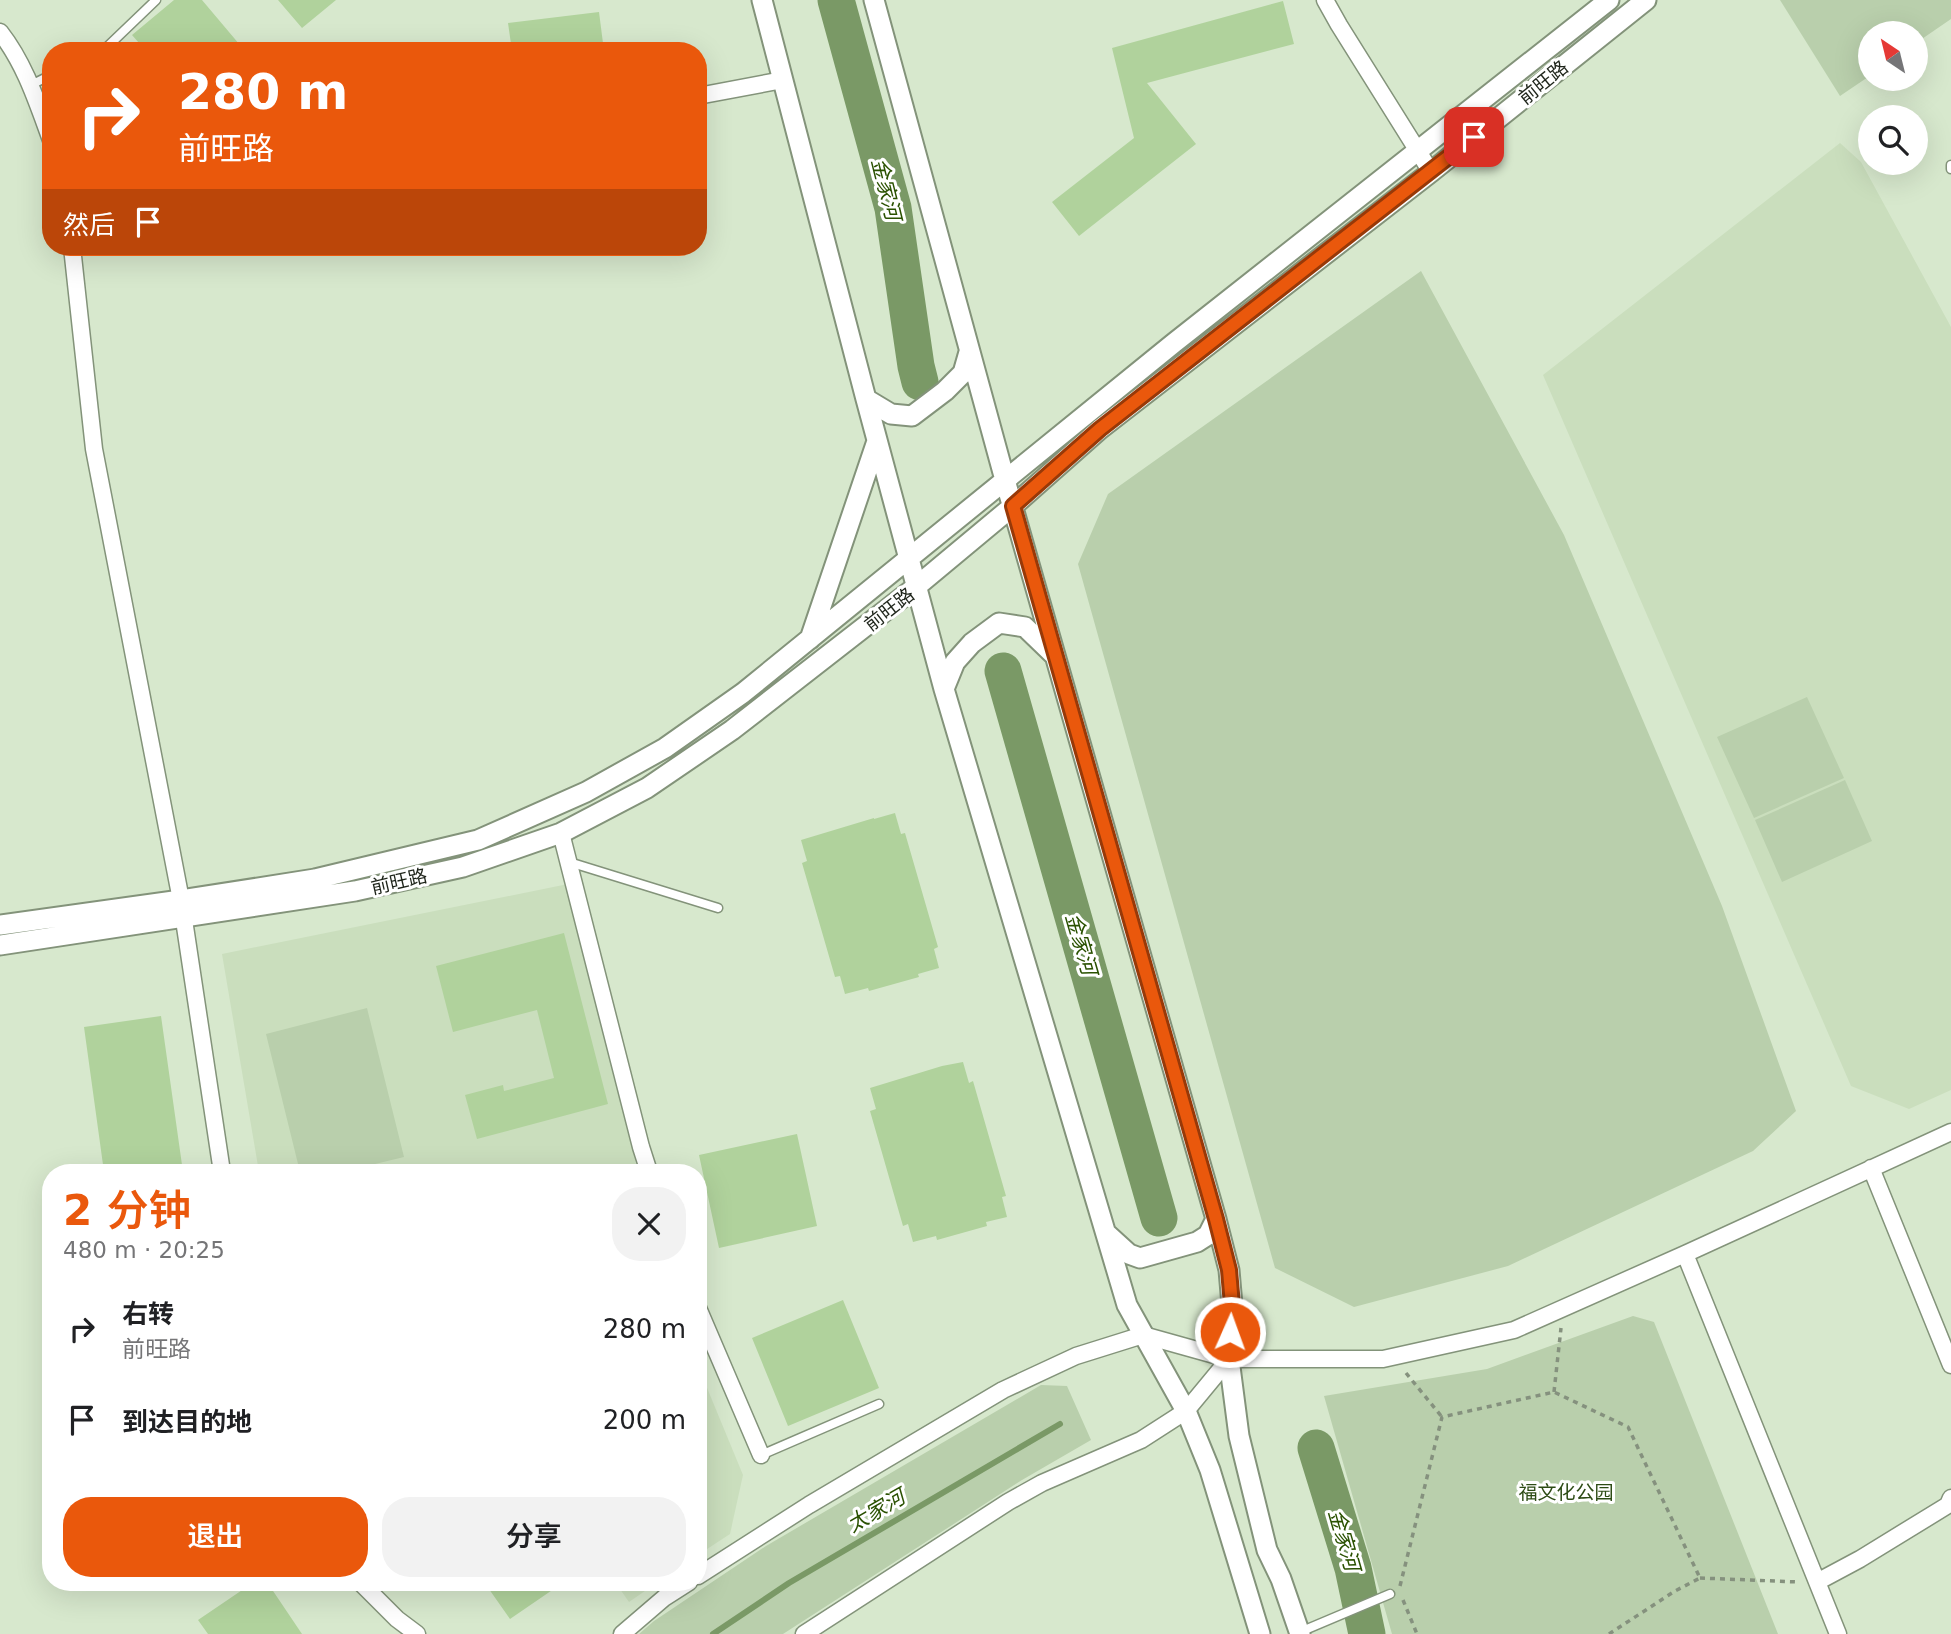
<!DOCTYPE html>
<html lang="zh">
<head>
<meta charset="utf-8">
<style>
  :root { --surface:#fff; --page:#f2f2f2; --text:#202124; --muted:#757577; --accent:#ea580c }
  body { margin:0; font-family:"DejaVu Sans","Noto Sans SC",sans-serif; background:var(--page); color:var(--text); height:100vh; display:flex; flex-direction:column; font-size:26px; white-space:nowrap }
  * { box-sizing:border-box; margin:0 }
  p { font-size:23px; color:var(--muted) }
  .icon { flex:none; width:38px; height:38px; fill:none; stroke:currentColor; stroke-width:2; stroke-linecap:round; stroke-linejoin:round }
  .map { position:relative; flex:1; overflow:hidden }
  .panel { position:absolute; left:42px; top:1164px; width:665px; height:427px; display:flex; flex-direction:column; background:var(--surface); border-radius:28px; box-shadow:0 7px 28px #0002 }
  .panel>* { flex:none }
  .guide { position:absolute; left:42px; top:42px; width:665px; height:214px; border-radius:28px; box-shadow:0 7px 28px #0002; background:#ea580c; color:#fff; overflow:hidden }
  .needle { width:46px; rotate:325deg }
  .controls { position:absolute; left:1858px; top:21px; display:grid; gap:14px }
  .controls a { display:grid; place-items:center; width:70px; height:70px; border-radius:50%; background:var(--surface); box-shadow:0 7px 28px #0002; font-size:35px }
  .pin { position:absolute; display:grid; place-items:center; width:60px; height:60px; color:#fff; margin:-30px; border-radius:14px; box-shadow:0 4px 10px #0006 }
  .me { position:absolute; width:77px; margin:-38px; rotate:2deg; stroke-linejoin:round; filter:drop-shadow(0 0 5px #0008) }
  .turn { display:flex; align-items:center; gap:24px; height:147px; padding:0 21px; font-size:32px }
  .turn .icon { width:91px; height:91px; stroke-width:2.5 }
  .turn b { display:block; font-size:49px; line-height:60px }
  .then { display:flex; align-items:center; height:66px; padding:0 21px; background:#0003; gap:14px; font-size:26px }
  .round { display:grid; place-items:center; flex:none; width:74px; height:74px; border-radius:28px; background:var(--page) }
  .head { display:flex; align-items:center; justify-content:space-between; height:119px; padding:0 21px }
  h1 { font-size:42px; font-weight:600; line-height:52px; color:var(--accent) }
  .primary-button { display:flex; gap:14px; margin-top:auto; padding:14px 21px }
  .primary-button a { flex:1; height:80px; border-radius:28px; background:var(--accent); color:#fff; font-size:28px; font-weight:600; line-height:80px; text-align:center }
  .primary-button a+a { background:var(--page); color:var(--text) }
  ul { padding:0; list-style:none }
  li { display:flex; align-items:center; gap:21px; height:91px; padding:0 21px }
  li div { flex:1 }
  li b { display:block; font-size:26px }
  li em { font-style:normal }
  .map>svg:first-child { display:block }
  .built { fill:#cadebd }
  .green { fill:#b9cfac }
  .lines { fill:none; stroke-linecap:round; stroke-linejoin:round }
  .stream { stroke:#7a9966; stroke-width:6 }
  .river { stroke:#7a9966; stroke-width:37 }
  .building { fill:#b0d29c }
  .service-casing { stroke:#83937a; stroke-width:11 }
  .minor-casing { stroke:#83937a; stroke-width:19 }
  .tertiary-casing { stroke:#83937a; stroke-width:23 }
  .path { stroke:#85917e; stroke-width:3.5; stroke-dasharray:5 5; stroke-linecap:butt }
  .service { stroke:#fff; stroke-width:8 }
  .minor { stroke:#fff; stroke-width:16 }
  .tertiary { stroke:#fff; stroke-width:19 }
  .route-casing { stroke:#983908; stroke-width:18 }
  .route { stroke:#ea580c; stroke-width:12 }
  .labels { text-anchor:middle; stroke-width:6; stroke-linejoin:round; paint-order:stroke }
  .street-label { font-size:19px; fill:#1e241a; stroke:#fff }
  .park-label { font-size:19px; fill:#2c4b14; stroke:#fff }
  .water-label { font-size:21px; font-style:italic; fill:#2a5101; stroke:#fff }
</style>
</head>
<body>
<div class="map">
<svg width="1951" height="1634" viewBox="0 0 1951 1634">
  <rect width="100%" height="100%" fill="#d7e8cd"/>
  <!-- built -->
  <path class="built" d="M1840 143 1861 162 1951 327V1090L1909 1109 1851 1086 1543 375Z
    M568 884 638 1172H259L222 954Z
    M698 1366 743 1475 730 1534 698 1555Z
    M615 1582H658L629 1602Z"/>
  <!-- green -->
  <path class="green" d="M1780 0H1951V19L1916 43V33H1871V75L1840 96Z
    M1421 271 1564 535 1722 906 1796 1111 1753 1151 1508 1266 1354 1307 1275 1268 1078 564 1108 494Z
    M1807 697 1844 778 1754 818 1717 737Z
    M1845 780 1872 841 1782 882 1755 820Z
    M367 1008 404 1157 342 1172H300L266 1034Z
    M1633 1316 1654 1322 1778 1634H1392L1324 1396 1487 1369Z
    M1041 1385 1067 1386 1091 1440 1022 1480 783 1634H639L654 1621 766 1546Z"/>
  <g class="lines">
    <!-- stream -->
    <path class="stream" d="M713 1634 789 1583 1060 1424"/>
    <!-- river -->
    <path class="river" d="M836 0 893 208 916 366 920 382
      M1003 671 1159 1218
      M1316 1448 1353 1568 1367 1634"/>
  </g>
  <!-- building -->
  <path class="building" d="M174 0H202L245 51H146L132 35Z
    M278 0H336L302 28Z
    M1283 1 1294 44 1147 83 1196 144 1079 236 1052 202 1134 138 1112 48Z
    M599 12 604 51H512L508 23Z
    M895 813 901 834 905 833 938 947 934 949 939 968 918 974 919 977 869 991 868 988 845 994 840 976 835 977 802 863 807 861 801 840 874 818V819Z
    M564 933 608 1104 477 1139 465 1095 503 1085 504 1091 554 1078 537 1010 453 1032 436 966Z
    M161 1016 183 1172H104L84 1027Z
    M963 1062 969 1083 973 1081 1006 1196 1002 1197 1007 1217 986 1222 987 1226 937 1240 936 1236 913 1242 908 1224 903 1226 870 1111 876 1109 870 1088 942 1066Z
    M797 1134 817 1226 719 1248 699 1155Z
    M843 1300 879 1388 788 1426 752 1338Z
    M254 1582H267L302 1634H208L198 1620Z
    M484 1582H564L510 1619Z"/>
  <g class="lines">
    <defs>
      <path id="service" d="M99 51 107 47 156 0
        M31 85 51 75
        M1951 165V169
        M569 862 718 908
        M761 1455 879 1404
        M1300 1632 1390 1594"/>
      <path id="minor" d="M1325 0 1339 25 1431 172
        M0 32C25 64 37 102 51 140
        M698 96 783 80
        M72 247 94 449 181 900 222 1172
        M561 833 641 1147 649 1172
        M1871 1168 1951 1365
        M1685 1254 1838 1634
        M698 1308 761 1455
        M698 1576 809 1505 1003 1390 1076 1356 1143 1335 1229 1359H1383L1514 1330 1685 1254 1951 1132
        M360 1582 397 1619 417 1634
        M1817 1582 1860 1559 1948 1505 1951 1498
        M622 1634 664 1598 689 1582
        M804 1634 1008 1502 1042 1483 1141 1440 1186 1411 1229 1359"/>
      <path id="tertiary" d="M762 0 866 399 944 689 1127 1305 1186 1411 1210 1470 1260 1634
        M874 0 1005 480 1216 1219 1229 1270 1232 1305 1229 1359 1239 1436 1267 1550 1281 1579 1300 1634
        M866 399 891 414 912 416 945 391 963 373 969 352
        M810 639 877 441
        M944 689 955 662 972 643 999 623 1025 627 1053 654
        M0 925 181 900 315 879 478 840 586 792 665 748 743 693 1174 343 1609 0
        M0 945 355 891 463 867 561 833 647 788 732 730 917 586 1013 506 1100 429 1431 172 1646 0
        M1107 1234 1129 1254 1140 1258 1197 1242 1208 1235 1216 1219"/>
    </defs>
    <!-- service casing -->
    <use href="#service" class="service-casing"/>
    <!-- minor casing -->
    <use href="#minor" class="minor-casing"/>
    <!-- tertiary casing -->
    <use href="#tertiary" class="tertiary-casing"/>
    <!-- path -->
    <path class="path" d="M1406 1373 1442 1417
      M1554 1392 1561 1328
      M1700 1578 1799 1582
      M1400 1586 1442 1417 1554 1392 1628 1427 1700 1578 1675 1591 1609 1634
      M1403 1600 1417 1634"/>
    <!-- service -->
    <use href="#service" class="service"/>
    <!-- minor -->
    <use href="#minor" class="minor"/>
    <!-- tertiary -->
    <use href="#tertiary" class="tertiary"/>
  </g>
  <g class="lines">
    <defs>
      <path id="route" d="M1230 1332 1232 1305 1229 1270 1216 1219 1013 506 1100 429 1474 137"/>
    </defs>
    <!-- route casing -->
    <use href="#route" class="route-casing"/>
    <!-- route -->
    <use href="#route" class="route"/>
  </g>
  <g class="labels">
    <!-- street labels -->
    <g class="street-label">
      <text transform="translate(1543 82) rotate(-39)" y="7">前旺路</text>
      <text transform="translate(889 609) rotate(-38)" y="7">前旺路</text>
      <text transform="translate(399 881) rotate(-13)" y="7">前旺路</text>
    </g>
    <!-- park labels -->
    <g class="park-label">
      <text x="1566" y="1499">福文化公园</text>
    </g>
    <!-- water labels -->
    <g class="water-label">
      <text transform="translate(886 189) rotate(76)" y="7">金家河</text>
      <text transform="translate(1081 944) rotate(74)" y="7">金家河</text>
      <text transform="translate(876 1511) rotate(-30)" y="7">太家河</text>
      <text transform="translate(1344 1540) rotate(74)" y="7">金家河</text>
    </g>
  </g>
</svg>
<div class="controls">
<a><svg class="needle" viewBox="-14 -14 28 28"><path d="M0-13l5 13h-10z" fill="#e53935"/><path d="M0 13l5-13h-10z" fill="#757577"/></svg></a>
<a><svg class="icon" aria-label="search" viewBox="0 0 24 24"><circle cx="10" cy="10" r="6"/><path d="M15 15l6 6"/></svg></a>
</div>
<div class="pin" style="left:1474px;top:137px;background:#d93025"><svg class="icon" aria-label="arrive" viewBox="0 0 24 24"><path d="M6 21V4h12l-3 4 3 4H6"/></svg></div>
<svg class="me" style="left:1230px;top:1332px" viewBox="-20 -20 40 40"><circle r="17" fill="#ea580c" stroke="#fff" stroke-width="3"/><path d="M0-11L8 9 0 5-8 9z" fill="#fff"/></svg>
<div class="guide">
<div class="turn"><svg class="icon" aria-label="right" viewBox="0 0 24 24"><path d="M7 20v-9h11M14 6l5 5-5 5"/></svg><div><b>280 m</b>前旺路</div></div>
<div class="then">然后<svg class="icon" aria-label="arrive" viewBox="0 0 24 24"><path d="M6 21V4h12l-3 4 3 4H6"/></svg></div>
</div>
<section class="panel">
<div class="head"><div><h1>2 分钟</h1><p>480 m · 20:25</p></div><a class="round"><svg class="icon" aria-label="close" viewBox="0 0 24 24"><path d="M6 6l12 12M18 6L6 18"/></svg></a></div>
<ul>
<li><svg class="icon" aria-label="right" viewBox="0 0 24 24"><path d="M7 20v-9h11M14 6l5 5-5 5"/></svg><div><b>右转</b><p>前旺路</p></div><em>280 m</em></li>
<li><svg class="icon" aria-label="arrive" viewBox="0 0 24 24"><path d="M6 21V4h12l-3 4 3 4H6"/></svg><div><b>到达目的地</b></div><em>200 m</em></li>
</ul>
<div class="primary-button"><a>退出</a><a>分享</a></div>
</section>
</div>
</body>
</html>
